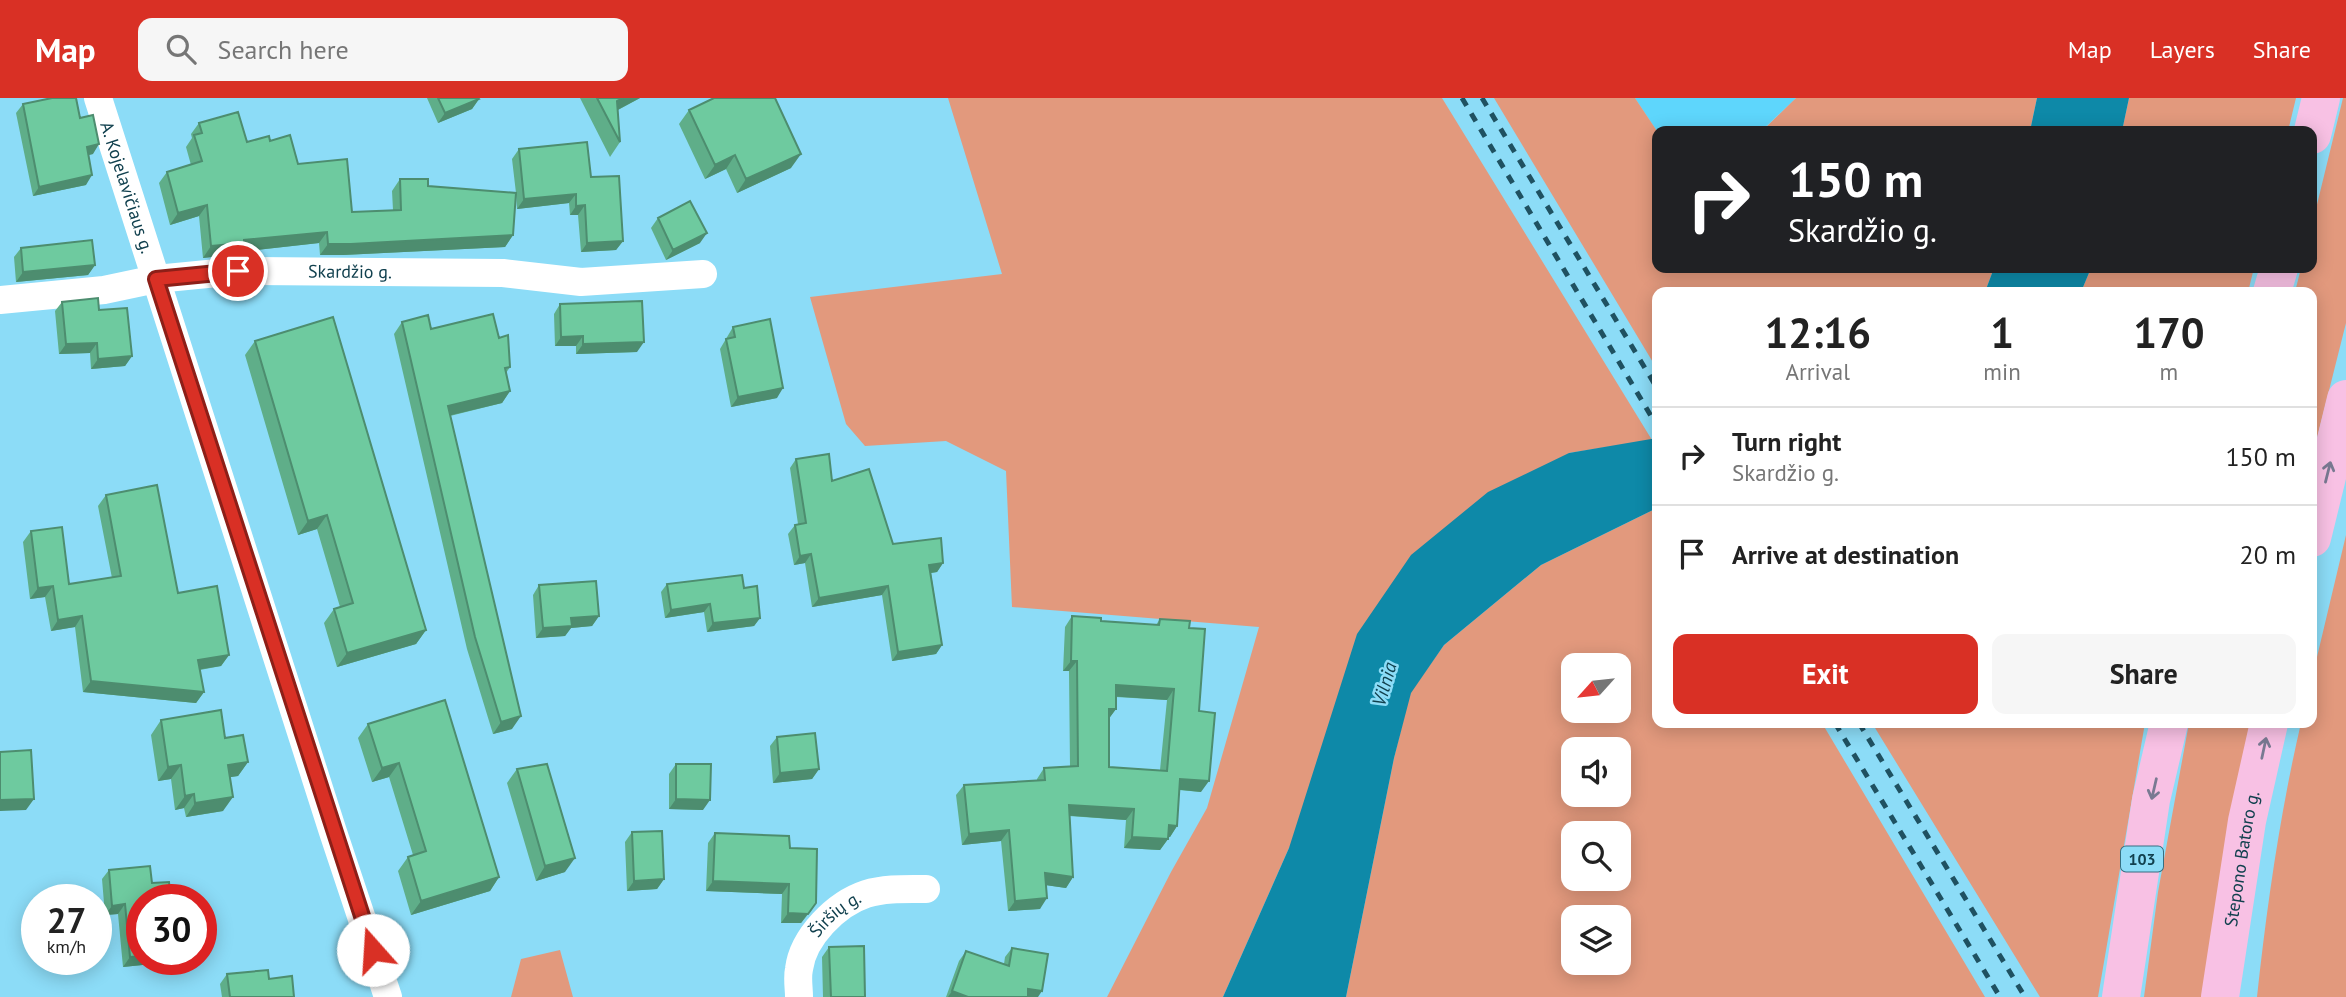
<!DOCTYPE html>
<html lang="en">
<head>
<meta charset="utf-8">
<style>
  :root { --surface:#fff; --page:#f6f6f6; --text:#222; --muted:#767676; --line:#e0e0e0; --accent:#d93025 }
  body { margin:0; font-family:"PT Sans",sans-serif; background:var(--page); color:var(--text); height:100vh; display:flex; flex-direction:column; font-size:26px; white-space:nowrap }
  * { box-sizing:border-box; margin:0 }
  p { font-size:23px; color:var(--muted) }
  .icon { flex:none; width:38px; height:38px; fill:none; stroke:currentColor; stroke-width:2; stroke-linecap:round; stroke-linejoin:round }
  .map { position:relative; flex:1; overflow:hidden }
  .panel { position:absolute; left:1652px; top:189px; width:665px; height:441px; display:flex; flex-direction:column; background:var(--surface); border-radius:14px; box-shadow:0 4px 18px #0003 }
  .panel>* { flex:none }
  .banner { position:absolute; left:1652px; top:28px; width:665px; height:147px; border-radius:14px; box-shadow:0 4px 18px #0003; background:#202124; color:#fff; overflow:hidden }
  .needle { width:46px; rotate:243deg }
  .controls { position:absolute; left:1561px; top:555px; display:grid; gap:14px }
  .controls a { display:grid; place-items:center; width:70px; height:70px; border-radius:14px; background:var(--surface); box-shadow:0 4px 18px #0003; font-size:35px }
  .speed { position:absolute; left:21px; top:786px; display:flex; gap:14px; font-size:35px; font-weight:700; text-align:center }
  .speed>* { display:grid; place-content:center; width:91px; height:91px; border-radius:50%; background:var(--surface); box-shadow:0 4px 18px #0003; line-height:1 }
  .speed small { font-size:18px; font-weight:400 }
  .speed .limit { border:10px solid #d22; background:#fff; color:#111 }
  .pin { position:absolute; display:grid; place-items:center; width:60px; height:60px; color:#fff; margin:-30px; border:4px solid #fff; border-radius:50%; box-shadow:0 2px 7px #0007 }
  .me { position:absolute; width:77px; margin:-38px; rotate:341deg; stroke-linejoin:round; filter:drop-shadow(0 0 5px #0008) }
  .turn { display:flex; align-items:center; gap:24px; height:147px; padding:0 21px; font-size:32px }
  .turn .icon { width:91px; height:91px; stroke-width:2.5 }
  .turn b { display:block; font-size:49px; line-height:60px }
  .eta { display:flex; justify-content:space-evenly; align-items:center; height:119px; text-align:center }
  .eta b { font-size:42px; font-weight:800; line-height:49px }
  .cta { display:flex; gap:14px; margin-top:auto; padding:14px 21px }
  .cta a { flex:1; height:80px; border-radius:14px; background:var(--accent); color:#fff; font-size:28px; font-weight:800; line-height:80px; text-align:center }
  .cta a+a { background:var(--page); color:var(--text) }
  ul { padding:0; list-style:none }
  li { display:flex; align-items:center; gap:21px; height:98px; padding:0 21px; border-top:2px solid var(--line) }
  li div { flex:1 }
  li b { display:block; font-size:26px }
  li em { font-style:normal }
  header { display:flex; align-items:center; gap:42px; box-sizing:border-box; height:98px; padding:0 35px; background:var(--accent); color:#fff }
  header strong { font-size:33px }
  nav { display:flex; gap:38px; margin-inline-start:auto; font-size:24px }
  .search { width:490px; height:63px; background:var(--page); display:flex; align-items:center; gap:18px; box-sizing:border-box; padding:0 24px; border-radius:14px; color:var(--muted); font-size:26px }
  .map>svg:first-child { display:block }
  .built { fill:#5ed6fc }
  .green { fill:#e2997d; fill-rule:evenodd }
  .water { fill:#0e89a8 }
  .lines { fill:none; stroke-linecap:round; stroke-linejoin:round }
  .minor { stroke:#fff; stroke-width:28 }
  .primary { stroke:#f8c1e4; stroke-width:38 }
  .rail { stroke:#1f5161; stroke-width:5; stroke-dasharray:9 9; stroke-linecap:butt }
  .wall { fill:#5fae89; fill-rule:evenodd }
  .shaded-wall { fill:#4d8d6f }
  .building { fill:#6eca9f; stroke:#4d8d6f; stroke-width:2; fill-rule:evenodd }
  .oneway { stroke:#797a92 }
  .route-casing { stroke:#8d1f18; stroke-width:18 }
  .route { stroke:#d93025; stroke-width:12 }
  .labels { text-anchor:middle; stroke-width:5; stroke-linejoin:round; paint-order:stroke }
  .shield { fill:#8cdcf7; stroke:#366f81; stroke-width:2 }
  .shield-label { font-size:16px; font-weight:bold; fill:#11404e }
  .street-label { font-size:18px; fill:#11404e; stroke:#8cdcf7 }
  .water-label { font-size:19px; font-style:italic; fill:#103f4c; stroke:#8cdcf7 }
</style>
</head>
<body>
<header>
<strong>Map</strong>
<div class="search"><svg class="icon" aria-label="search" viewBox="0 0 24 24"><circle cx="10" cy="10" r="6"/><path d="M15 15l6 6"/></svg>Search here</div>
<nav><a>Map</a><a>Layers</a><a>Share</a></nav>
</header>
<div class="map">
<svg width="2346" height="899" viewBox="0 0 2346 899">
  <rect width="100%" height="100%" fill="#8cdcf7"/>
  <!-- built -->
  <path class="built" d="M1635 0H1796L1761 33H1657Z"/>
  <!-- green -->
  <path class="green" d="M948 0H1442L1652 342 1569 355 1289 750 1223 899H1107L1171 774 1207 710 1259 529 1012 509 1006 373 946 343 865 348 846 326 810 199 1002 176Z
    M1494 0H1635L1657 33V170H1994L1985 194H1657V271Z
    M1796 0H2037L2030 33H1762Z
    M2129 0H2296L2288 33H2122Z
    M2343 0H2346V225L2312 360V194H2295L2301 170H2312V127Z
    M2091 170H2254L2248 194H2081Z
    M1657 410V625H1822L1985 899H1346L1394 660 1410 595 1444 547 1541 467ZM1573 567H1619V612H1573ZM1573 651H1619V696H1573ZM1573 735H1619V780H1573ZM1573 819H1619V864H1573Z
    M2346 437V899H2257C2267 807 2280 715 2301 625H2312V580Z
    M1872 625H2145L2098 899H2040Z
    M2189 625H2251L2206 899H2144L2158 794Z
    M560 852 573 899H511L521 861Z"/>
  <!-- water -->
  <path class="water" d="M2037 0H2129L2122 33H2030Z
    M1994 170H2091L2081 194H1985Z
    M1657 340V410L1541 467 1444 547 1411 595 1394 660 1346 899H1223L1289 750 1357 536 1411 457 1488 394 1569 355Z"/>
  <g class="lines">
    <!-- minor -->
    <g class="minor">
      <path id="s1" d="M98 0 333 734 388 899"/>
      <path id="s2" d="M0 202 104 192 156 181 238 173 503 175 581 184 703 176"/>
      <path id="s3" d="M799 899C799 890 797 880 799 871 803 839 836 806 866 796 885 790 906 791 926 791"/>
    </g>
    <!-- primary -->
    <g class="primary">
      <path d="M2312 37 2321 0"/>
      <path d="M2272 194 2279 170"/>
      <path d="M2312 440 2346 301"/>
      <path d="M2121 899 2151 702 2169 625"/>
      <path id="s4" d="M2220 899 2247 723 2269 625"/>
    </g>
    <!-- rail -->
    <path class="rail" d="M1462 0 1657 328
      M1482 0 1657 290
      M1835 625 2000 899
      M1859 625 2025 899"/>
  </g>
  <!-- wall -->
  <path class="wall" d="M427 0H478L479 1 472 11 438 25Z
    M580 0H640L618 12 620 44 610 59Z
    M23 6 80 20 93 56 88 57 86 87 33 98 16 15Z
    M689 12 791 70 737 95 726 71 705 81 679 26Z
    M199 25 247 44 270 43 352 114 393 112 392 93 400 81 428 88 516 95 512 61 519 51 591 79 623 143 616 152 581 154 578 117H570L569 105 517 111 516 97 513 137 505 149 343 157H320L319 145 238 154 236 156 203 160 199 118 170 127 159 85 167 74 191 67 186 49 192 40 191 36Z
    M658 120 700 145 666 162 651 130Z
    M21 150 95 167 88 177 16 184 14 159Z
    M62 204 99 212 132 258 125 268 91 271 90 255 59 256 55 213Z
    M560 206 637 254 576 256V248H555L554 216Z
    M402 224 431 231 499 240 510 269 506 275 510 293 502 305 450 318 512 631 493 636 467 551 394 236Z
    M733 229 777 300 731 309 720 251Z
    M255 243 426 532 416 546 337 569 324 525 334 511 340 509 317 431 298 437 245 257Z
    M796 361 832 383 893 446 943 465 937 474 931 475 942 547 936 556 892 563 882 497 812 509 805 465 794 467 788 436 795 427 798 426 790 370Z
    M106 397 178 495 229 557 221 568 200 572 204 594 196 605 83 594 75 529 51 533 45 499 30 501 23 444 31 433 69 486 112 480 98 408Z
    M667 486 744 490 760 520 754 528 707 534 704 514 665 520 661 494Z
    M539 487 599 518 592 528 571 530 565 538 536 540 533 497Z
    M1072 518 1101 523 1156 527 1160 521 1189 530 1199 613 1201 694 1179 692 1177 728 1170 739 1168 738V741L1160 752 1124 750 1126 722 1069 718 1073 779 1066 790 1046 787 1040 811 1008 813 1001 743 962 747 956 697 964 687 1037 683V681L1044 670 1070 668 1069 573H1063L1065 529ZM1116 599 1167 602 1160 672 1109 669V620L1116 611Z
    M161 622 225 640 248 664 238 678 230 679 223 713 186 719 184 710 175 712 171 681 158 683 151 637Z
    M368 626 499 779 490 793 411 817 398 773 408 759 413 757 389 679 372 684 358 640Z
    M777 639 819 671 812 681 773 685 770 648Z
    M676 666 703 712 669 711V676Z
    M517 671 565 774 536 783 507 685Z
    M632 734 664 781 657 791 627 793 625 744Z
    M715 735 790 750 809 815 801 825H781L782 796 706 793 708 745Z
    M109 772 152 785 142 802V861H156L152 866 123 869 118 816 105 817 102 781Z
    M829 849 865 899H823L822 859Z
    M1012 850 1038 899H946L959 863 966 853 1004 866 1005 859Z
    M227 876 269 881 294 899H222L220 886Z"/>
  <!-- shaded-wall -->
  <path class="shaded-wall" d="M623 0H640L608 17 617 3Z
    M479 1 472 11 438 25 445 15Z
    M99 46 93 56 80 59 87 49Z
    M801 56 791 70 737 95 746 81Z
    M735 57 726 71 705 81 715 67Z
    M92 77 86 87 33 98 39 89Z
    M576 96 569 105 517 111 524 101Z
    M207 107 199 118 170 127 178 115Z
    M585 107 578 117H570L576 108Z
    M327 134 319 145 238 154 236 156 203 160 211 148 244 142Z
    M707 135 700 145 666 162 673 152Z
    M513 137 505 149 343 157H320L328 146Z
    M623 143 616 152 581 154 587 145Z
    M95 167 88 177 16 184 23 174Z
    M583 238 576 248H555L561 239Z
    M644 244 637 254 576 256 583 246Z
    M97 245 90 255 59 256 66 246Z
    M132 258 125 268 91 271 98 261Z
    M783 290 777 300 731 309 738 299Z
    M510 293 502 305 439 320 448 308Z
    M327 417 317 431 298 437 308 423Z
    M811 456 805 465 794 467 800 458Z
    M943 465 937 474 923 476 929 467Z
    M53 488 45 499 30 501 38 490Z
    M888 488 882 497 812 509 819 500Z
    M710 506 704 514 665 520 671 512Z
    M82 518 75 529 51 533 58 522Z
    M599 518 592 528 571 530 565 538 536 540 543 530 571 520Z
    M760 520 754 528 707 534 713 525Z
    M426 532 416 546 337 569 347 555Z
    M942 547 936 556 892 563 898 554Z
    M229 557 221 568 190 573 198 562Z
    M1071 563H1077L1069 573H1063Z
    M91 583 204 594 196 605 83 594Z
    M1116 587 1174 591 1167 602 1108 598Z
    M1109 611H1116L1108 622Z
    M521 618 512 631 493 636 501 624Z
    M248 664 238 678 218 681 228 667Z
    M399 665 389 679 372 684 382 670Z
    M181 667 171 681 158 683 168 669Z
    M819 671 812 681 773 685 780 675Z
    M1180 681 1209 683 1201 694 1173 691Z
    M194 696 184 710 175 712 185 698Z
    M233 699 223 713 186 719 195 705Z
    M34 701 26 712 0 713V702Z
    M676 701 710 702 703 712 669 711Z
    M1069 707 1134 711 1126 722 1061 717Z
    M1169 727 1177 728 1170 739 1161 738Z
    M1009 732 1001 743 962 747 969 736Z
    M1132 739 1168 741 1160 752 1124 750Z
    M575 760 565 774 536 783 545 768Z
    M1045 775 1073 779 1066 790 1038 786Z
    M499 779 490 793 411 817 421 803Z
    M664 781 657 791 627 793 634 783Z
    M713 783 789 786 782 796 706 793Z
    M1047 800 1040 811 1008 813 1015 803Z
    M816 805 801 825H781L788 815Z
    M125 806 118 816 105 817 112 808Z
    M142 858V861H156L152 866 123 869 130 859Z
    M1028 891 1042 893 1038 899H1022Z
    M952 893 968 899H948Z"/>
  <!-- building -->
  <path class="building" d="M52 0H76L80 20 93 17 99 46 87 49 92 77 39 89 23 6Z
    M438 0H478L479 1 445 15Z
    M597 0H623L617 3 620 44Z
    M714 0H775L801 56 746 81 735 57 715 67 689 12Z
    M238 14 247 44 269 38 270 43 290 37 298 66 347 61 352 114 401 112 400 81H428V88L516 95 513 137 351 146H328L327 134 244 142V145L211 148 207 107 178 115 167 74 202 63 194 37 202 35 199 25Z
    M587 44 591 79 619 78 623 143 587 145 585 107 576 108V96L524 101 519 51Z
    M690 103 707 135 673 152 658 120Z
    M92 142 95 167 23 174 21 150Z
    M98 200 99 212 127 210 132 258 98 261 97 245 66 246 62 204Z
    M642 203 644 244 583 246V238L561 239 560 206Z
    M493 216 499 240 508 237 510 269 505 270 510 293 448 308 521 618 501 624 475 539 402 224 428 217 431 231Z
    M333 219 426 532 347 555 334 511 353 505 327 417 308 423 255 243Z
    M770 221 783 290 738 299 726 241 735 239 733 229Z
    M829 356 832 383 869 371 893 446 941 440 943 465 929 467 942 547 898 554 888 488 819 500 811 456 800 458 795 427 806 425 796 361Z
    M157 387 178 495 217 488 229 557 198 562 204 594 91 583 82 518 58 522 53 488 38 490 31 433 62 429 69 486 121 478 106 397Z
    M742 477 744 490 757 488 760 520 713 525 710 506 671 512 667 486Z
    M596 483 599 518 571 520 572 528 543 530 539 487Z
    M1072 518 1101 520V523L1159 527 1160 521 1190 523 1189 530 1205 531 1199 613 1215 615 1209 683 1180 681 1177 728 1169 727 1168 741 1132 739 1134 711 1069 707 1073 779 1045 775 1047 800 1015 803 1009 732 969 736 964 687 1045 682 1044 670 1078 668 1077 563H1071ZM1116 587 1174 591 1167 673 1109 669V611H1116Z
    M445 602 499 779 421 803 408 759 426 753 399 665 382 670 368 626Z
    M221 612 225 640 243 637 248 664 228 667 233 699 195 705 194 696 185 698 181 667 168 669 161 622Z
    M815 635 819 671 780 675 777 639Z
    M31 652 34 701 0 702V654Z
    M547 666 575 760 545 768 517 671Z
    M676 666H711L710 702 676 701Z
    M662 733 664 781 634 783 632 734Z
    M715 735 789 738 790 750 817 751 816 805 808 816 788 815 789 786 713 783Z
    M150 768 152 785 169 784 171 802H142V858L130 859 125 806 112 808 109 772Z
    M864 848 865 899H831L829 849Z
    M1012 850 1048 856 1042 893 1028 891V899H968L952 893 966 853 1009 868Z
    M268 872 269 881 292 878 294 899H230L227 876Z"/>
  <!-- one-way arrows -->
  <defs><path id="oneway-shaft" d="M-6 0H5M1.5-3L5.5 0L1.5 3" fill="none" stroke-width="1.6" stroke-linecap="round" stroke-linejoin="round" transform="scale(1.75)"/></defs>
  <g class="oneway">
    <use href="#oneway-shaft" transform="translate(2328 374) rotate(-76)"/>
    <use href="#oneway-shaft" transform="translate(2264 650) rotate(-78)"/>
    <use href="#oneway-shaft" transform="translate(2154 691) rotate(103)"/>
  </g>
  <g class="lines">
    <defs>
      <path id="route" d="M238 173 156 181 373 852"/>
    </defs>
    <!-- route casing -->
    <use href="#route" class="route-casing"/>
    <!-- route -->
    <use href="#route" class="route"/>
  </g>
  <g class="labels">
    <!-- shield labels -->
    <rect class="shield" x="2121" y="748.5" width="42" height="25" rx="5"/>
    <g class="shield-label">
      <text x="2142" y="767">103</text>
    </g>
    <!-- street labels -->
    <g class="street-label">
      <text dy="6" stroke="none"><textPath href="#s1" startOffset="94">A. Kojelavičiaus g.</textPath></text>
      <text dy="6" stroke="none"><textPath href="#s2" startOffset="352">Skardžio g.</textPath></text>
      <text dy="6" stroke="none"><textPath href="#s4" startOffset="140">Stepono Batoro g.</textPath></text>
      <text dy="6" stroke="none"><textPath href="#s3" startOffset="96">Širšių g.</textPath></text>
    </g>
    <!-- water labels -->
    <g class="water-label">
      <text transform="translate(1384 586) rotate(-74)" y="7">Vilnia</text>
    </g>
  </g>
</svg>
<div class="controls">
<a><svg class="needle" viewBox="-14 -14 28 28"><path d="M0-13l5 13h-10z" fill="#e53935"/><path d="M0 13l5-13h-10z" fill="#767676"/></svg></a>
<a><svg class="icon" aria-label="sound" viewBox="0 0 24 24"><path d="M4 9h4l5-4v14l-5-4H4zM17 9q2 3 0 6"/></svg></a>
<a><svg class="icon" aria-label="search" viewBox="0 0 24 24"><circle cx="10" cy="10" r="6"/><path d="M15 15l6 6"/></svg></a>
<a><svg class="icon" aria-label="layers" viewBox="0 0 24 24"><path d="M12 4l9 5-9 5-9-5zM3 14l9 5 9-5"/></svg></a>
</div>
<div class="speed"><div>27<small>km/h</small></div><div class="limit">30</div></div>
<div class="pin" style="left:238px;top:173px;background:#d93025"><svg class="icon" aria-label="arrive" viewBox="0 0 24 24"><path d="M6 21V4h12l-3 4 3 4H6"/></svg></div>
<svg class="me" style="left:373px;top:852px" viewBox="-20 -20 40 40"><circle r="19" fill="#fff"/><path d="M0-13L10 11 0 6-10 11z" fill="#d93025"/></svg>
<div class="banner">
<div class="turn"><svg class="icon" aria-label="right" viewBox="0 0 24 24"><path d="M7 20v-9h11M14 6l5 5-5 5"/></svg><div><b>150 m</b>Skardžio g.</div></div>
</div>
<section class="panel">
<div class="eta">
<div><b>12:16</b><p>Arrival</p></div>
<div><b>1</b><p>min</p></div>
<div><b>170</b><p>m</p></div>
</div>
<ul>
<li><svg class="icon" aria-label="right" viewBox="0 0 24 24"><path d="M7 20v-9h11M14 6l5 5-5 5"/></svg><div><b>Turn right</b><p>Skardžio g.</p></div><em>150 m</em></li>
<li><svg class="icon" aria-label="arrive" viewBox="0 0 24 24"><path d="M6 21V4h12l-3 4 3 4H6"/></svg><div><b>Arrive at destination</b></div><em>20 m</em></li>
</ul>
<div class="cta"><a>Exit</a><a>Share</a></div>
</section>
</div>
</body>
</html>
